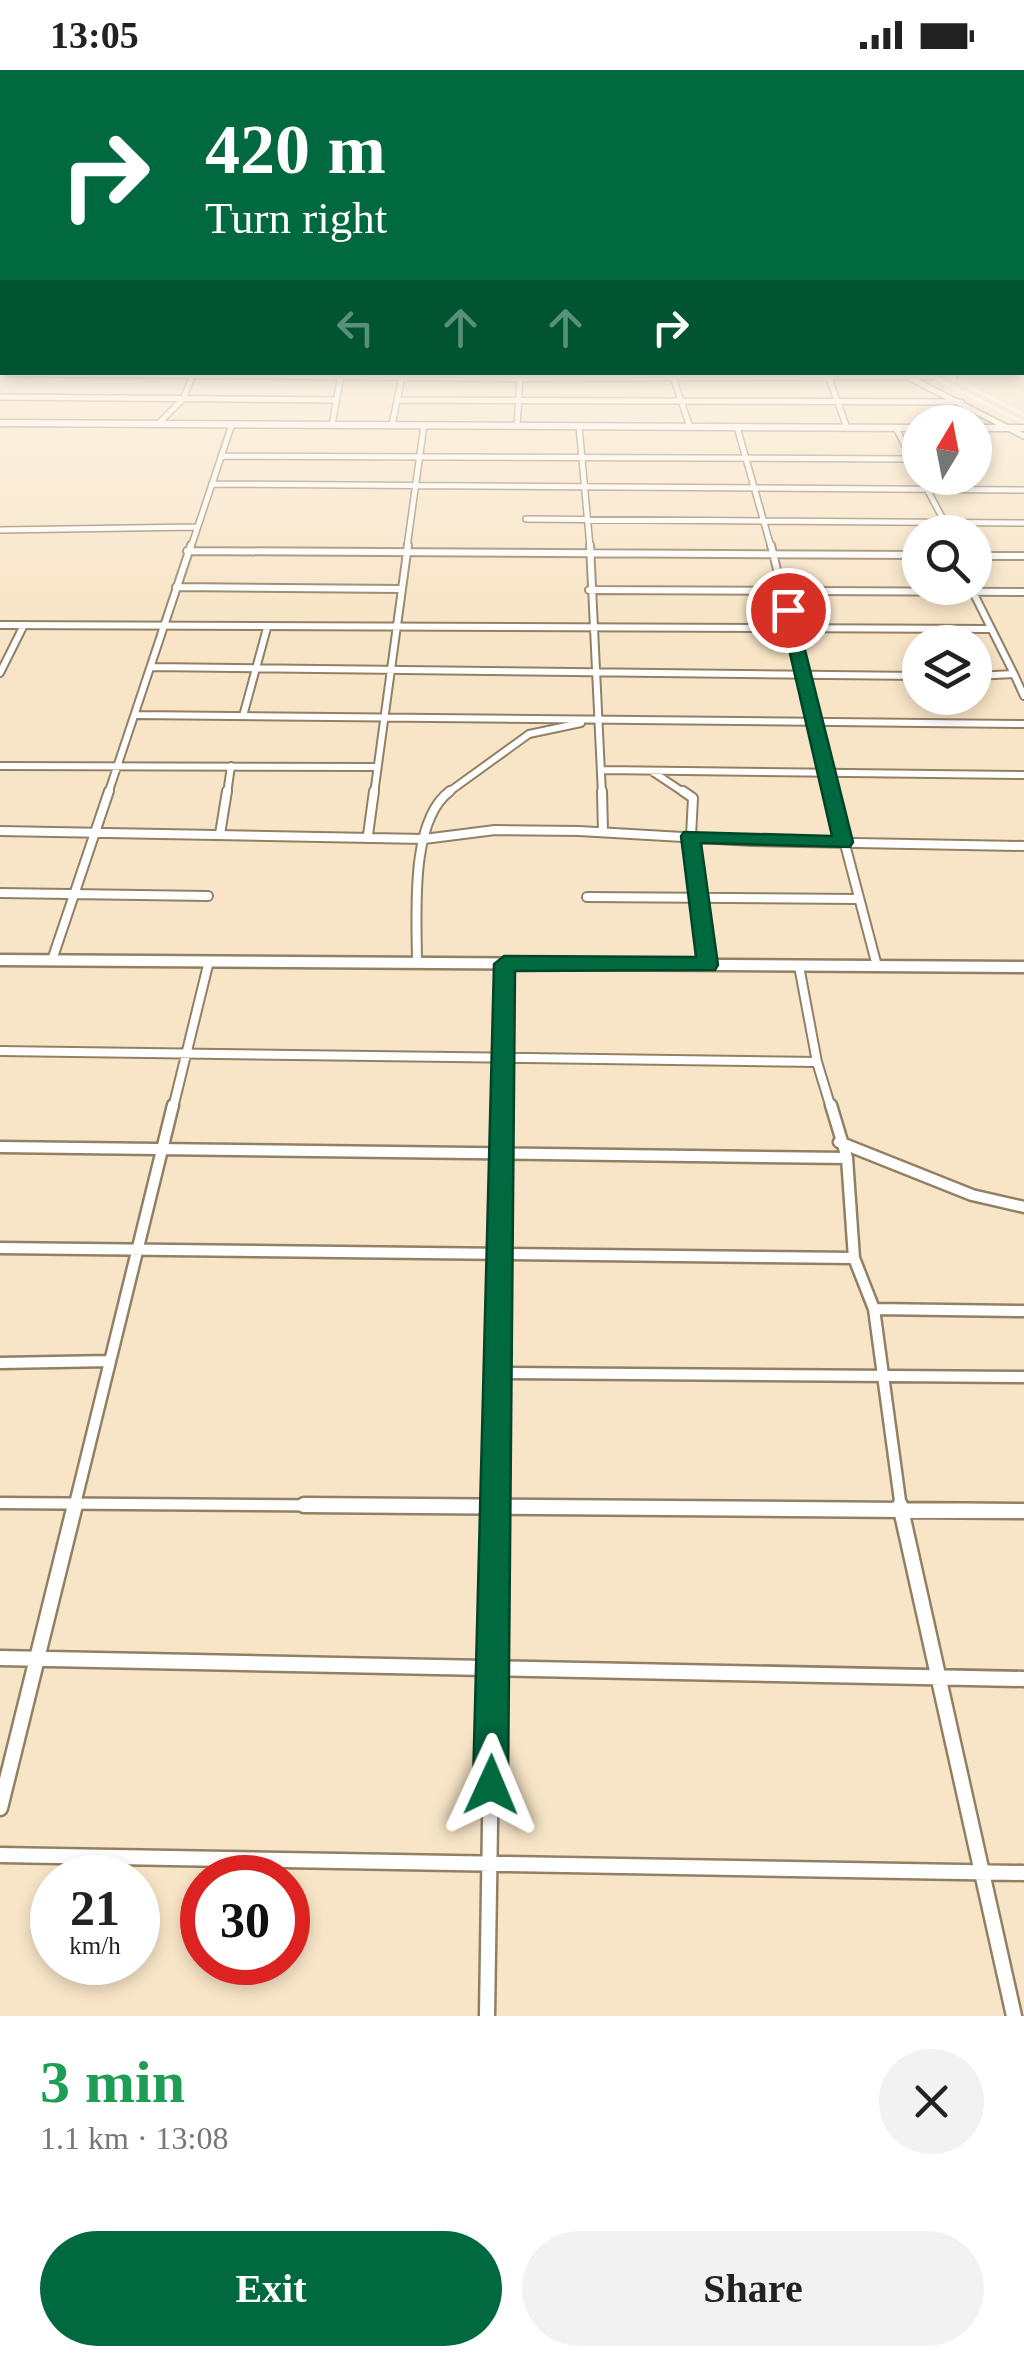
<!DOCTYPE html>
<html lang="en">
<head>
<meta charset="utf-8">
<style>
  :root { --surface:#fff; --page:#f2f2f2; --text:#222; --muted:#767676; --accent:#00693f }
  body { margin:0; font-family:Georgia,serif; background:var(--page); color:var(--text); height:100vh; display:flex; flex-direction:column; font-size:38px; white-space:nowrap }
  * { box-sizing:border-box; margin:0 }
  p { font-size:32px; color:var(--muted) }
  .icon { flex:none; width:55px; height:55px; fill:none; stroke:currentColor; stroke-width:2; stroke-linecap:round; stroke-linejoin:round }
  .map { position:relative; height:1946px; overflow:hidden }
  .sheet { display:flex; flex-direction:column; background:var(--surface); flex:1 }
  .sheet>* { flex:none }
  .banner { position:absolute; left:0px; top:0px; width:1025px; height:305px; box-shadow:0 5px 15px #0003; background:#00693f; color:#fff; overflow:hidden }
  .needle { width:65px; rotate:10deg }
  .controls { position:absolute; left:902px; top:335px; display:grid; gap:20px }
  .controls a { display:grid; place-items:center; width:90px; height:90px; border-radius:50%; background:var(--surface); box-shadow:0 5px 15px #0003; font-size:50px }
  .speed { position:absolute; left:30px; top:1785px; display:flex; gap:20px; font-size:50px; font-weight:700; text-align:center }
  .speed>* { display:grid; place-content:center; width:130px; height:130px; border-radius:50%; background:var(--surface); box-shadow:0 5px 15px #0003; line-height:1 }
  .speed small { font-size:25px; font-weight:400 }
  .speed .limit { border:15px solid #d22; background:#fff; color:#111 }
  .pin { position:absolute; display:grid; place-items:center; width:85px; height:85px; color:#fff; margin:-42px; border:5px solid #fff; border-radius:50%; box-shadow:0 2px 10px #0007 }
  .me { position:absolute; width:110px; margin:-55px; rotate:1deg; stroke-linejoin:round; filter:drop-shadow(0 0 8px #0008) }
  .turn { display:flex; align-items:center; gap:35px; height:210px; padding:0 40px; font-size:45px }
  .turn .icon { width:130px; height:130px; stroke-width:2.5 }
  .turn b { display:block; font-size:70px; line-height:85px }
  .lanes { display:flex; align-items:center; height:95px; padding:0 40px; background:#0003; justify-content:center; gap:50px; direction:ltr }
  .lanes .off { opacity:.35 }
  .round { display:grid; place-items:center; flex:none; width:105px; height:105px; border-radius:52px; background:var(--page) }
  .head { display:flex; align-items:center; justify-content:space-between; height:170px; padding:0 40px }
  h1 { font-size:60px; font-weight:700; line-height:75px; color:#1e9e55 }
  .primary-button { display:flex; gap:20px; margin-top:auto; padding:20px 40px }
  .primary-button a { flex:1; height:115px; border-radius:60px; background:var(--accent); color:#fff; font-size:40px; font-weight:700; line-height:115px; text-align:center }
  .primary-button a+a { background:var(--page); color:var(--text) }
  .status { display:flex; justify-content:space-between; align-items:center; height:70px; padding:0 50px; background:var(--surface); direction:ltr }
  .status svg { height:28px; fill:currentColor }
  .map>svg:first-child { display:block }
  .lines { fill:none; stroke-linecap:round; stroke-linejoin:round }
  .minor-far4-casing { stroke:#928065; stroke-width:8 }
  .minor-far3-casing { stroke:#928065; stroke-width:10 }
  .minor-far2-casing { stroke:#928065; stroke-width:12 }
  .minor-far1-casing { stroke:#928065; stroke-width:15 }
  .minor-casing { stroke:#928065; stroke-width:19 }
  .tertiary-far1-casing { stroke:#928065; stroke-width:9 }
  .tertiary-casing { stroke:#928065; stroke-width:15 }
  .primary-casing { stroke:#fff; stroke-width:5 }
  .minor-far4 { stroke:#fff; stroke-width:5 }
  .minor-far3 { stroke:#fff; stroke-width:6 }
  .minor-far2 { stroke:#fff; stroke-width:8 }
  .minor-far1 { stroke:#fff; stroke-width:10 }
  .minor { stroke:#fff; stroke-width:14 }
  .tertiary-far1 { stroke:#fff; stroke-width:6 }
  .tertiary { stroke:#fff; stroke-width:10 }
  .primary { fill:#f8dbc7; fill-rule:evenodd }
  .route { fill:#00693f; stroke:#004429; stroke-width:2.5 }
</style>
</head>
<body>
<div class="status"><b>13:05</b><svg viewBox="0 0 49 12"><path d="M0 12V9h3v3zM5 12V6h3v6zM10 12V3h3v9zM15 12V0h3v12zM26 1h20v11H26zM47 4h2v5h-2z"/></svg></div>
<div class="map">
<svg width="1024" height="1946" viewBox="0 0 1024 1946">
  <rect width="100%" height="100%" fill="#f8e5c7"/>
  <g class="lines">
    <defs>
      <path id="minor-far4" d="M898 302 1024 366
        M673 307 690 357
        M829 308 847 358
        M0 327 337 330
        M397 330 961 332
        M158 354 183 329 192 307
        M332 355 341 305
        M392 355 403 302
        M517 356 520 308
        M579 356 590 477
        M737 357 771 477
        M896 358 920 406
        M221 386 910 389
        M921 408 950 462
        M212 414 1024 420
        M526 449 1024 453
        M0 460 196 457
        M191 477 232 354
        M407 477 424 355"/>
      <path id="minor-far3" d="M590 475 602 724
        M771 475 832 724
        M187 481 920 485
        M975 486H1024
        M176 517 401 519
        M589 520 1024 522
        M972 520 1014 604
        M0 555 990 559
        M151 597 920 606
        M0 603 24 555
        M975 606 1014 604 1024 626
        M137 645 1024 654
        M243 646 267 558
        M0 696 377 697
        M603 700 1024 705
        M653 702 686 724
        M108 724 191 475
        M227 724 231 696
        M374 724 408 475
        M446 724 529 664 581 653"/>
      <path id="minor-far2" d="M602 721 603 762
        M683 721 693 728 691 766 708 895
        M831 721 877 896
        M0 761 424 769 495 760 579 761 752 771 1024 776
        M220 764 227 721
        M368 765 374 721
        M0 823 208 826
        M587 827 858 829
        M52 890 109 721
        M417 893C417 847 409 751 450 721
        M799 896 817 992 831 1038
        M0 981 817 992
        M173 1038 209 891
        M502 1038 504 893"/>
      <path id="minor-far1" d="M831 1035 847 1088 854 1188 874 1239 901 1438
        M839 1072 972 1125 1024 1137
        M0 1077 847 1088
        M0 1178 854 1188
        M874 1239 1024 1241
        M0 1293 110 1291
        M498 1303 1024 1307
        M0 1433 624 1438
        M74 1438 173 1035
        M495 1438 502 1035"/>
      <path id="minor" d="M304 1435 1024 1441
        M900 1435 1014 1946
        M0 1588 1024 1609
        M0 1738 75 1435
        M0 1785 1024 1803
        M487 1946 495 1435"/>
      <path id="tertiary-far1" d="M10 303 520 308 954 306
        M0 353 920 358
        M975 358H1024"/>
      <path id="tertiary" d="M0 890 1024 897"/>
      <path id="primary" d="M926 302H937L1024 346V351Z"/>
    </defs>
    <!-- minor-far4 casing -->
    <use href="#minor-far4" class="minor-far4-casing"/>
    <!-- minor-far3 casing -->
    <use href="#minor-far3" class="minor-far3-casing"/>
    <!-- minor-far2 casing -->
    <use href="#minor-far2" class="minor-far2-casing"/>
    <!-- minor-far1 casing -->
    <use href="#minor-far1" class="minor-far1-casing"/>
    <!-- minor casing -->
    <use href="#minor" class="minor-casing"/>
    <!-- tertiary-far1 casing -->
    <use href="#tertiary-far1" class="tertiary-far1-casing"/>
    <!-- tertiary casing -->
    <use href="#tertiary" class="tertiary-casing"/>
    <!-- primary casing -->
    <use href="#primary" class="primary-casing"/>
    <!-- minor-far4 -->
    <use href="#minor-far4" class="minor-far4"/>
    <!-- minor-far3 -->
    <use href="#minor-far3" class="minor-far3"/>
    <!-- minor-far2 -->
    <use href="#minor-far2" class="minor-far2"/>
    <!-- minor-far1 -->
    <use href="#minor-far1" class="minor-far1"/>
    <!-- minor -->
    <use href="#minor" class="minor"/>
    <!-- tertiary-far1 -->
    <use href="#tertiary-far1" class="tertiary-far1"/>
    <!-- tertiary -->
    <use href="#tertiary" class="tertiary"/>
    <!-- primary -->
    <use href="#primary" class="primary"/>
  </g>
  <!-- sky -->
  <linearGradient id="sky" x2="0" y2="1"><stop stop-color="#70b9da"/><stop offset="0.51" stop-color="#fcf3e6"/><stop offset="1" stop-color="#fcf3e6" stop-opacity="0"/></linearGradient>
  <rect width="1024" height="555" fill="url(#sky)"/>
  <!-- route -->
  <path class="route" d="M788 535 795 540 853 772 850 777 701 773 718 895 715 900 515 901 508 1715 503 1727 491 1732 478 1727 473 1715 494 894 504 886 696 887 681 766 684 762 832 766 780 540Z"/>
</svg>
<div class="controls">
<a><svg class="needle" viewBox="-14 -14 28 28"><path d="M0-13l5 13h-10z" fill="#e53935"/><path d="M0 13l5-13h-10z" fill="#767676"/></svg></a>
<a><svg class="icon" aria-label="search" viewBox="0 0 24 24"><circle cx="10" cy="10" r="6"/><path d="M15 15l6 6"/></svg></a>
<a><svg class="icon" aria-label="layers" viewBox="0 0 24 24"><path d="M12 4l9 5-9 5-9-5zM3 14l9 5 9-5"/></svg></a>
</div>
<div class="speed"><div>21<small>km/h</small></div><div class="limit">30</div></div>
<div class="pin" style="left:788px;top:540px;background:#d93025"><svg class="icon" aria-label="arrive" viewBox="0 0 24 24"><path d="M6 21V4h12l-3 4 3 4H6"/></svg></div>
<svg class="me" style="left:491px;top:1715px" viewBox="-20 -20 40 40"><path d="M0-17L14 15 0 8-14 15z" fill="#00693f" stroke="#fff" stroke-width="4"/></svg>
<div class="banner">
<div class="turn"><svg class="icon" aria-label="right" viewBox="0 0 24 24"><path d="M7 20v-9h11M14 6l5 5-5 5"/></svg><div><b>420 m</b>Turn right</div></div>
<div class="lanes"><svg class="icon off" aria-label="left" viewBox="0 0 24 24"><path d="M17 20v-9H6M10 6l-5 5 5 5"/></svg><svg class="icon off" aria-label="ahead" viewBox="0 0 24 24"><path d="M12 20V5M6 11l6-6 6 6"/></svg><svg class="icon off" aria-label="ahead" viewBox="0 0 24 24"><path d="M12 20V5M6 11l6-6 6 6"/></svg><svg class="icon" aria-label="right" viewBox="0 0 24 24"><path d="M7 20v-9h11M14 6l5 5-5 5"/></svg></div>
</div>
</div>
<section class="sheet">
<div class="head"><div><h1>3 min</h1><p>1.1 km · 13:08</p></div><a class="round"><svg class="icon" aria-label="close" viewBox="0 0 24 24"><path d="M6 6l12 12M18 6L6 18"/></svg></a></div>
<div class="primary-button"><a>Exit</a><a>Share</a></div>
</section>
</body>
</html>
